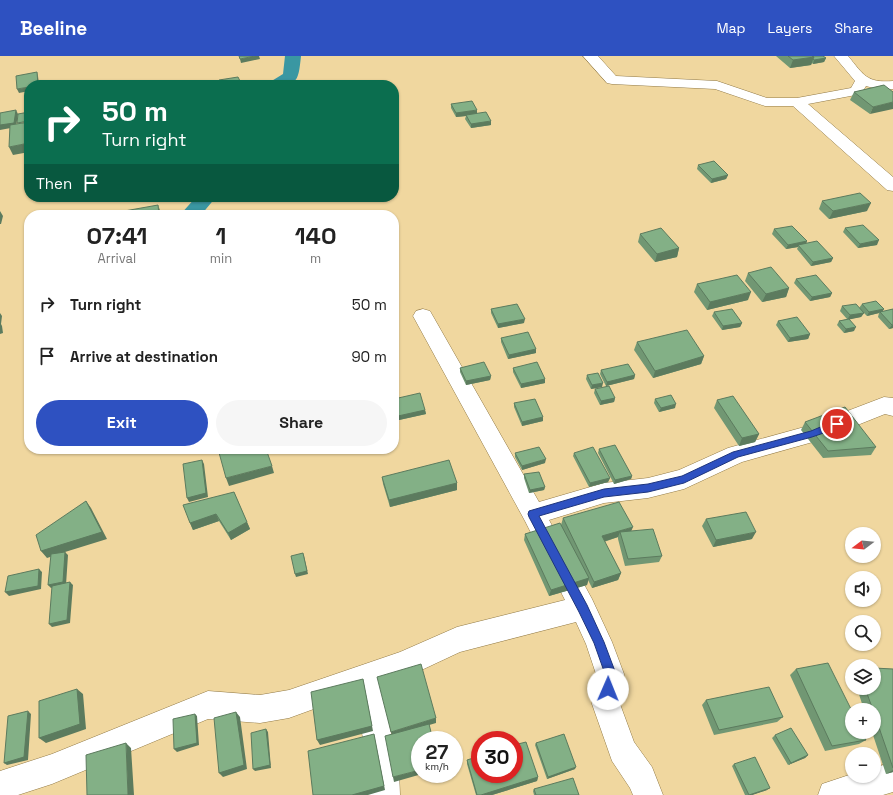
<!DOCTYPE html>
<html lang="en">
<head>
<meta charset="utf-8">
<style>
  :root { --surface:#fff; --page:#f6f6f6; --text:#222; --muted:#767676; --accent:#2e51c1 }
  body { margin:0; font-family:"Space Grotesk",sans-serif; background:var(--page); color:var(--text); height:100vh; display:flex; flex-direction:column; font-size:15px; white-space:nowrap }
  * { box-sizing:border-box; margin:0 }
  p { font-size:13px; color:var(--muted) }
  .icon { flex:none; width:22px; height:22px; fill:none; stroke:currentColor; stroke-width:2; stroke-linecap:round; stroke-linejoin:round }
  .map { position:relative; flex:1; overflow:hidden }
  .panel { position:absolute; left:24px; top:154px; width:375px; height:244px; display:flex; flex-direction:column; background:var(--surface); border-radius:16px; box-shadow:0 1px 3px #0004 }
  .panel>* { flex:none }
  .top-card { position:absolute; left:24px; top:24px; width:375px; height:122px; border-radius:16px; box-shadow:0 1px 3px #0004; background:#0b6e4f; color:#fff; overflow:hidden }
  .needle { width:26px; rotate:254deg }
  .buttons { position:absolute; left:845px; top:471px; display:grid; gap:8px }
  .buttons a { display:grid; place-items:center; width:36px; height:36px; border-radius:50%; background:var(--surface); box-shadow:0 1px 3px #0004; font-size:20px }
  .speed { position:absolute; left:411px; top:675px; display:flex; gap:8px; font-size:20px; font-weight:700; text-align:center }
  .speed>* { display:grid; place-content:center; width:52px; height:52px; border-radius:50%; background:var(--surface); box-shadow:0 1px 3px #0004; line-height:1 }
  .speed small { font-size:10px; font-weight:400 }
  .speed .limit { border:6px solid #d22; background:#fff; color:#111 }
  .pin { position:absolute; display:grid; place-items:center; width:34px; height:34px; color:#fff; margin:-17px; border:2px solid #fff; border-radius:50%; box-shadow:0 1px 4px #0007 }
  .me { position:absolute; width:44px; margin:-22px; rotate:1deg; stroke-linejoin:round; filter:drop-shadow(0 0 3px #0008) }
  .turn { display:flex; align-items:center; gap:14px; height:84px; padding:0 12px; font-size:18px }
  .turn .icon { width:52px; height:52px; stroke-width:2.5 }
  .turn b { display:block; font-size:28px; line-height:34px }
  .then { display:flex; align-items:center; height:38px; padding:0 12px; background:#0003; gap:8px; font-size:15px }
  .eta { display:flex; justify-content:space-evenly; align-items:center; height:68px; text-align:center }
  .eta b { font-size:24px; font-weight:600; line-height:28px }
  .cta { display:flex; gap:8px; margin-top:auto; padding:8px 12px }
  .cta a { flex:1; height:46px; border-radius:24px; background:var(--accent); color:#fff; font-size:16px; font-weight:600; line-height:46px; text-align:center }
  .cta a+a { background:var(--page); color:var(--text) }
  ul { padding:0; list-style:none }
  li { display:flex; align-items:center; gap:12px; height:52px; padding:0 12px }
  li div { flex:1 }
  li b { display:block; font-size:15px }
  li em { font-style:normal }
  header { display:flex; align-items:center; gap:24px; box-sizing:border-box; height:56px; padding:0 20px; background:var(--accent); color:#fff }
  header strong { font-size:19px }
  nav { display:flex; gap:22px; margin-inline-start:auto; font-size:14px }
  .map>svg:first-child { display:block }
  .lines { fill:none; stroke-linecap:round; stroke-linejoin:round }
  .canal { fill:#3a97a2; fill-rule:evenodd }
  .minor-casing { stroke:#927a46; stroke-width:1 }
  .minor { fill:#fff; fill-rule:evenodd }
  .wall { fill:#719773 }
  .shaded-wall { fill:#5c7b5e }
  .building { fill:#83b086; stroke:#5c7b5e }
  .route { fill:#2e51c1; stroke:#1e357d }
</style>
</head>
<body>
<header>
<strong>Beeline</strong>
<nav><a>Map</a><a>Layers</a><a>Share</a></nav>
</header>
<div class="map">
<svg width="893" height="739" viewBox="0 0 893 739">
  <rect width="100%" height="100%" fill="#f0d79f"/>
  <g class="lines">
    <!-- canal -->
    <path class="canal" d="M285 0H301C298 29 297 29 268 29L270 26 283 18Z
      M196 141H216L201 159H180Z"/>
    <defs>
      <path id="minor" d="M583 0H598L616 20 717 25 767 42H797L851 32 855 25 834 0H848C864 19 866 27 893 25V33L881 34 866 30 861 38 808 48 893 121V135L887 134 793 50H765L715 33 612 28 607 27Z
        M423 253 430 255 539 446 604 427 648 422 679 414 728 392 808 370 884 341 893 342V360L885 358 820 384 742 406 684 433 648 442 604 447 549 464 592 543 612 586 624 618 620 648 634 686 652 711 663 739H633L630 732 612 705 592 648 596 618 586 588 576 566 460 596 413 618 381 629 399 716 400 739H366L370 729 369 716 355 638 289 662 260 667 208 663 52 728 18 739H0V715L52 698 208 635 260 639 289 634 400 596 457 571 565 544 525 465 413 260 416 255Z
        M893 706V736L883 739H818L822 728 852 718V720H874V712Z"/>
    </defs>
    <!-- minor casing -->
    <use href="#minor" class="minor-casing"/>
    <!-- minor -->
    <use href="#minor" class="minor"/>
  </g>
  <!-- wall -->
  <path class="wall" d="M776 0H823L826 2 824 6 813 8 812 7 811 9 790 12Z
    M884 29 870 58 850 44 854 36Z
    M451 48 477 57 491 69 471 72 465 63 466 60 456 61 451 52Z
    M698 109 728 119 726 123 711 127 697 113Z
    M822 145 867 155 829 163 819 153Z
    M845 172 877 189 858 192 843 176Z
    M774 173 807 185 806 188 833 202 831 206 811 210 797 193 798 191 786 193 772 178Z
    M640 178 679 192 677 201 655 206 638 186Z
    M748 217 789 232 786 241 762 246 745 225Z
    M796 223 832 237 830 241 810 245 794 227Z
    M697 228 748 244 707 254 694 236Z
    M862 248 884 253 882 256 893 253V272L889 273 878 261 879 257 867 260 864 257 861 261 849 263 854 275 844 277 837 269 839 265 847 263 840 255 842 250 859 252Z
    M491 253 524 267 498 272 491 257Z
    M714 256 742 267 740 271 722 274 712 260Z
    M778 265 810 278 808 283 788 286 776 269Z
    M501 282 536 293V297L508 303 501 286Z
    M637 286 704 300 701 308 653 322 634 294Z
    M460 312 491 320 490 324 466 329 460 316Z
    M513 312 545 323V327L521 332 513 316Z
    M601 314 635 319 634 323 606 330 600 318Z
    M587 319 602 331 591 333 586 323Z
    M595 333 615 342 614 346 600 349 594 337Z
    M394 343 425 354 426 358 399 364 394 349Z
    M655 343 675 352 659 356 654 347Z
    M717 344 759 378 755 386 739 390 714 352Z
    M514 347 543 365 522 370 514 351Z
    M805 366 876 391 871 399 823 402 801 374Z
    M599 393 632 420 631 423 614 428 598 397Z
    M515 397 545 407 522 414 515 401Z
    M574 397 610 422 608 426 589 431 573 400Z
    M524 419 545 431 544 434 529 437 524 422Z
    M382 421 457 427V434L390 451 383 428Z
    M234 436 250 473 231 484 219 465 193 474 190 467Z
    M563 462 631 475 662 500 659 506 625 510 618 483V481L604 486 621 517 618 524 592 532 588 524 587 529 549 540 524 484 525 478 561 469Z
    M706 463 752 483 713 491 702 470Z
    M796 613 866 684 859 688 825 695 790 619Z
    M893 613V716L886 718 872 676H874V654H864L857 632H874Z
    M706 644 783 661 777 666 714 679 702 649Z
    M775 679 808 699 805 702 788 709 772 682Z
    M536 687 575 713 547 723 535 689Z
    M467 704 538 721 537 725 492 739H476L467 708Z
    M734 708 767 734 752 739H745L732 710Z
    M534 733 579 739H534L533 735Z"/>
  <!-- shaded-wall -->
  <path class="shaded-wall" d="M255 0H259L260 3 241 7 240 3Z
    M814 1 811 9 790 12 793 4Z
    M826 2 824 6 813 8 814 4Z
    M37 16 38 20 39 29H38Z
    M29 31V35L19 37 17 33Z
    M893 46V53L870 58 873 51Z
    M16 54 18 58 16 71 0 74V69Z
    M477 54V58L466 59V60L456 61V57Z
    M491 65V69L471 72V68Z
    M29 87V96L13 99 9 91Z
    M728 119 726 123 711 127 712 123Z
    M871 147 867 155 829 163 833 155Z
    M158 149 161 157V159H159Z
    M0 155 3 160 1 168H0Z
    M879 184 877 189 858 192 860 188Z
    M807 185 805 190 798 189V191L786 193 788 189Z
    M679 192 677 201 655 206 657 198Z
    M833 202 831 206 811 210 813 206Z
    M789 232 786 241 762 246 766 238Z
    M751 236 748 244 707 254 710 246Z
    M832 237 830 241 810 245 812 241Z
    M884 253 881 257 880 256 879 257 867 260 869 256Z
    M0 257 2 260 1 268 2 270 3 277 0 278Z
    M864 257 861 261 847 264 850 259Z
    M525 263 524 267 498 272V268Z
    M742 267 740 271 722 274 723 270Z
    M892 269H893V272L889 273Z
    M856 271 854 275 844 277 846 273Z
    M810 278 808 283 788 286 790 282Z
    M536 293V297L508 303 509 299Z
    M704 300 701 308 653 322 655 315Z
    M635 319 634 323 606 330 607 326Z
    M491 320 490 324 466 329V325Z
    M545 323V327L521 332V328Z
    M603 327 602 331 591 333 592 329Z
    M615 342 614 346 600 349 601 345Z
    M676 348 675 352 659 356 661 352Z
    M425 354 426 358 399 364 398 360Z
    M543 361V365L522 370V366Z
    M759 378 755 386 739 390 742 382Z
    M546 403 545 407 522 414V410Z
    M202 404 204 408 208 441 189 446 187 442Z
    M272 410 274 417 229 430 226 422Z
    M632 420 631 423 614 428 615 424Z
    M610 422 608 426 589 431 590 427Z
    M457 427V434L390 451 389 444Z
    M545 431 544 434 529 437 530 434Z
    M86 445 91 452 107 483 65 496 68 499 66 529 51 532 48 529 65 496 47 502 41 495Z
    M216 458 219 465 193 474 190 467Z
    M247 466 250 473 231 484 228 477Z
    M633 471 630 478 620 476 618 481 599 487 602 480Z
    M756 476 752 483 713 491 716 484Z
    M304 500 308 518 296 521 295 518Z
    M39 513 42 516 41 533 9 540 5 536Z
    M621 517 618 524 592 532 594 526Z
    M589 522 587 529 549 540 551 534Z
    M70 526 73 529 70 567 52 571 49 568Z
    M363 623 373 675 320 689 317 684Z
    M77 633 83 638 86 673 46 687 39 682Z
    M28 655 31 658 28 704 7 709 4 707Z
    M236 656 240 661 247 713 223 721 219 717Z
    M195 658 197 660 199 689 177 696 174 693Z
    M436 662V667L392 680 391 676Z
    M266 673 268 676 271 712 255 715 253 713Z
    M374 678 385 734 368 739H352Z
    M126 687 131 692 134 739H128Z
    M808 699 805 702 788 709 791 707Z
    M576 711 575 713 547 723 548 721Z
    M420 714V718H422L394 726 393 721Z
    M893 714V716L886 718Z
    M538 721 537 725 492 739H481Z
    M770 732 767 734 752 739H749Z"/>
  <!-- building -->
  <path class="building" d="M239 0H255L240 3Z
    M788 0H812L814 1 793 4Z
    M812 0H823L826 2 814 4 813 3 814 1Z
    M37 16 38 29H29V31L17 33 16 20Z
    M238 21 242 29H220L219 24Z
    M884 29 893 36V46L873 51 854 36Z
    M472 45 477 54 456 57 451 48Z
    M16 54 14 67 0 69V57Z
    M29 56V65L17 67 18 58Z
    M486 56 491 65 471 68 466 59Z
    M29 66V87L9 91 10 69Z
    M714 105 728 119 712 123 698 109Z
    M860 137 871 147 833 155 822 145Z
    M158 149 159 159H102Z
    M863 169 879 184 860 188 845 172Z
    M792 170 807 185 788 189 774 173Z
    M661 172 679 192 657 198 640 178Z
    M817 185 833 202 813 206 798 189Z
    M771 211 789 232 766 238 748 217Z
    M737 219 751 236 710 246 697 228Z
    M816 219 832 237 812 241 796 223Z
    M876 245 884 253 869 256 862 248Z
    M517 248 525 263 498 268 491 253Z
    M856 248 864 257 850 259 842 250Z
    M732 253 742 267 723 270 714 256Z
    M893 253V269H892L880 256Z
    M797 261 810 278 790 282 778 265Z
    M849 263 856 271 846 273 839 265Z
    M687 274 704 300 655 315 637 286Z
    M528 276 536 293 509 299 501 282Z
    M484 306 491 320 466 325 460 312Z
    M537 306 545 323 521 328 513 312Z
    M628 308 635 319 607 326 601 314Z
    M598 317 603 327 592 329 587 319Z
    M609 330 615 342 601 345 595 333Z
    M420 337 425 354 398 360 394 347V343Z
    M671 339 676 348 661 352 655 343Z
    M733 340 759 378 742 382 717 344Z
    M535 343 543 361 522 366 514 347Z
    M845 351 876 391 828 395 805 366Z
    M615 389 632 420 615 424 599 393Z
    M539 391 546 403 522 410 515 397Z
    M593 391 610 422 590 427 574 397Z
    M218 393H266L272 410 226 422Z
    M202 404 206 437 187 442 183 408Z
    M449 404 457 427 389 444 382 421Z
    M539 416 545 431 530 434 524 418Z
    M234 436 247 466 228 477 216 458 190 467 183 449Z
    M86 445 102 476 41 495 36 479Z
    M619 446 633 471 602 480 621 517 594 526 563 462Z
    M746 456 756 476 716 484 706 463Z
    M560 467 589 522 551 534 525 478Z
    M653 473 662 500 628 503 620 476Z
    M65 496 63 526 48 529 51 498Z
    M303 497 307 515 295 518 291 500Z
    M39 513 38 530 5 536 8 520Z
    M70 526 67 564 49 568 52 530Z
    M828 607 852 655V676H862L866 684 832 690 796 613Z
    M421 608 436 662 391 676 377 621Z
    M874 612 893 613V712L874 657V654H873L865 632H874Z
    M363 623 372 670 317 684 311 636Z
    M769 631 783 661 719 674 706 644Z
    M77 633 80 668 39 682V645Z
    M28 655 24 701 4 707 8 660Z
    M236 656 244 709 219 717 214 662Z
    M195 658 197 687 174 693 173 663Z
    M429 668 433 684H420V714L393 721 385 680Z
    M791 672 808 699 791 707 775 679Z
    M266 673 270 709 253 713 251 677Z
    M374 678 384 730 352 739H313L308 695Z
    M564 678 576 711 548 721 536 687Z
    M526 686 538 721 481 739H477L467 704 480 700V718H514V689Z
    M126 687 128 739H87L86 699Z
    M755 701 770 732 749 739 734 708Z
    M573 722 579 739H536L534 733Z"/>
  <!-- route -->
  <path class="route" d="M837 364 842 368 841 371 812 381 738 401 684 427 648 436 604 441 539 460 587 549 604 586 616 618 613 637 608 639 604 637 603 633 605 618 594 587 579 556 529 461 528 458 529 455 604 433 648 428 682 420 733 396 811 375Z"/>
</svg>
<div class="buttons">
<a><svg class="needle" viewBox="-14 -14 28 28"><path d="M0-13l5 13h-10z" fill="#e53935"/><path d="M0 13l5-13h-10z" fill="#767676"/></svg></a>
<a><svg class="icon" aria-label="sound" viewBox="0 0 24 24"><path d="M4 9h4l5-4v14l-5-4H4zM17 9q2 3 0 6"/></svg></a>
<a><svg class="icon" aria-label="search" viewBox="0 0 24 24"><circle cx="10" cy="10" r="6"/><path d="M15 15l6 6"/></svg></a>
<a><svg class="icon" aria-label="layers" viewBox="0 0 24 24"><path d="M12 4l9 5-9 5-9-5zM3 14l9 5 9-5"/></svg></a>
<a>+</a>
<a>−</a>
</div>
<div class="speed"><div>27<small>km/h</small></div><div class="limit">30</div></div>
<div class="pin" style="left:837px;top:368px;background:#d93025"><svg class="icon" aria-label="arrive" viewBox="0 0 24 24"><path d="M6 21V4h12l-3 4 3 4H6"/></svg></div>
<svg class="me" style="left:608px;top:633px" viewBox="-20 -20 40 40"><circle r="19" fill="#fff"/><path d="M0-13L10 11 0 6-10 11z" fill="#2e51c1"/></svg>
<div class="top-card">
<div class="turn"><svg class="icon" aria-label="right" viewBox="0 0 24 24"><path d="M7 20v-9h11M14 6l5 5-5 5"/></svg><div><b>50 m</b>Turn right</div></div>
<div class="then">Then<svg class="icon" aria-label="arrive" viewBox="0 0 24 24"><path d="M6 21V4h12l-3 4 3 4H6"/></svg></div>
</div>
<section class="panel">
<div class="eta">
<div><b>07:41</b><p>Arrival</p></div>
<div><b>1</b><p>min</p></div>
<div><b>140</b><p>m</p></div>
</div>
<ul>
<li><svg class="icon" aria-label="right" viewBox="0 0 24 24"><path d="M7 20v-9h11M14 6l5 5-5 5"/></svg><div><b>Turn right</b></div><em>50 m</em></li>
<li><svg class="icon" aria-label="arrive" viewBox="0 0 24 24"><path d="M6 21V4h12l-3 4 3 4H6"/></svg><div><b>Arrive at destination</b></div><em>90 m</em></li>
</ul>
<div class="cta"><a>Exit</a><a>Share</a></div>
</section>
</div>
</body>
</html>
